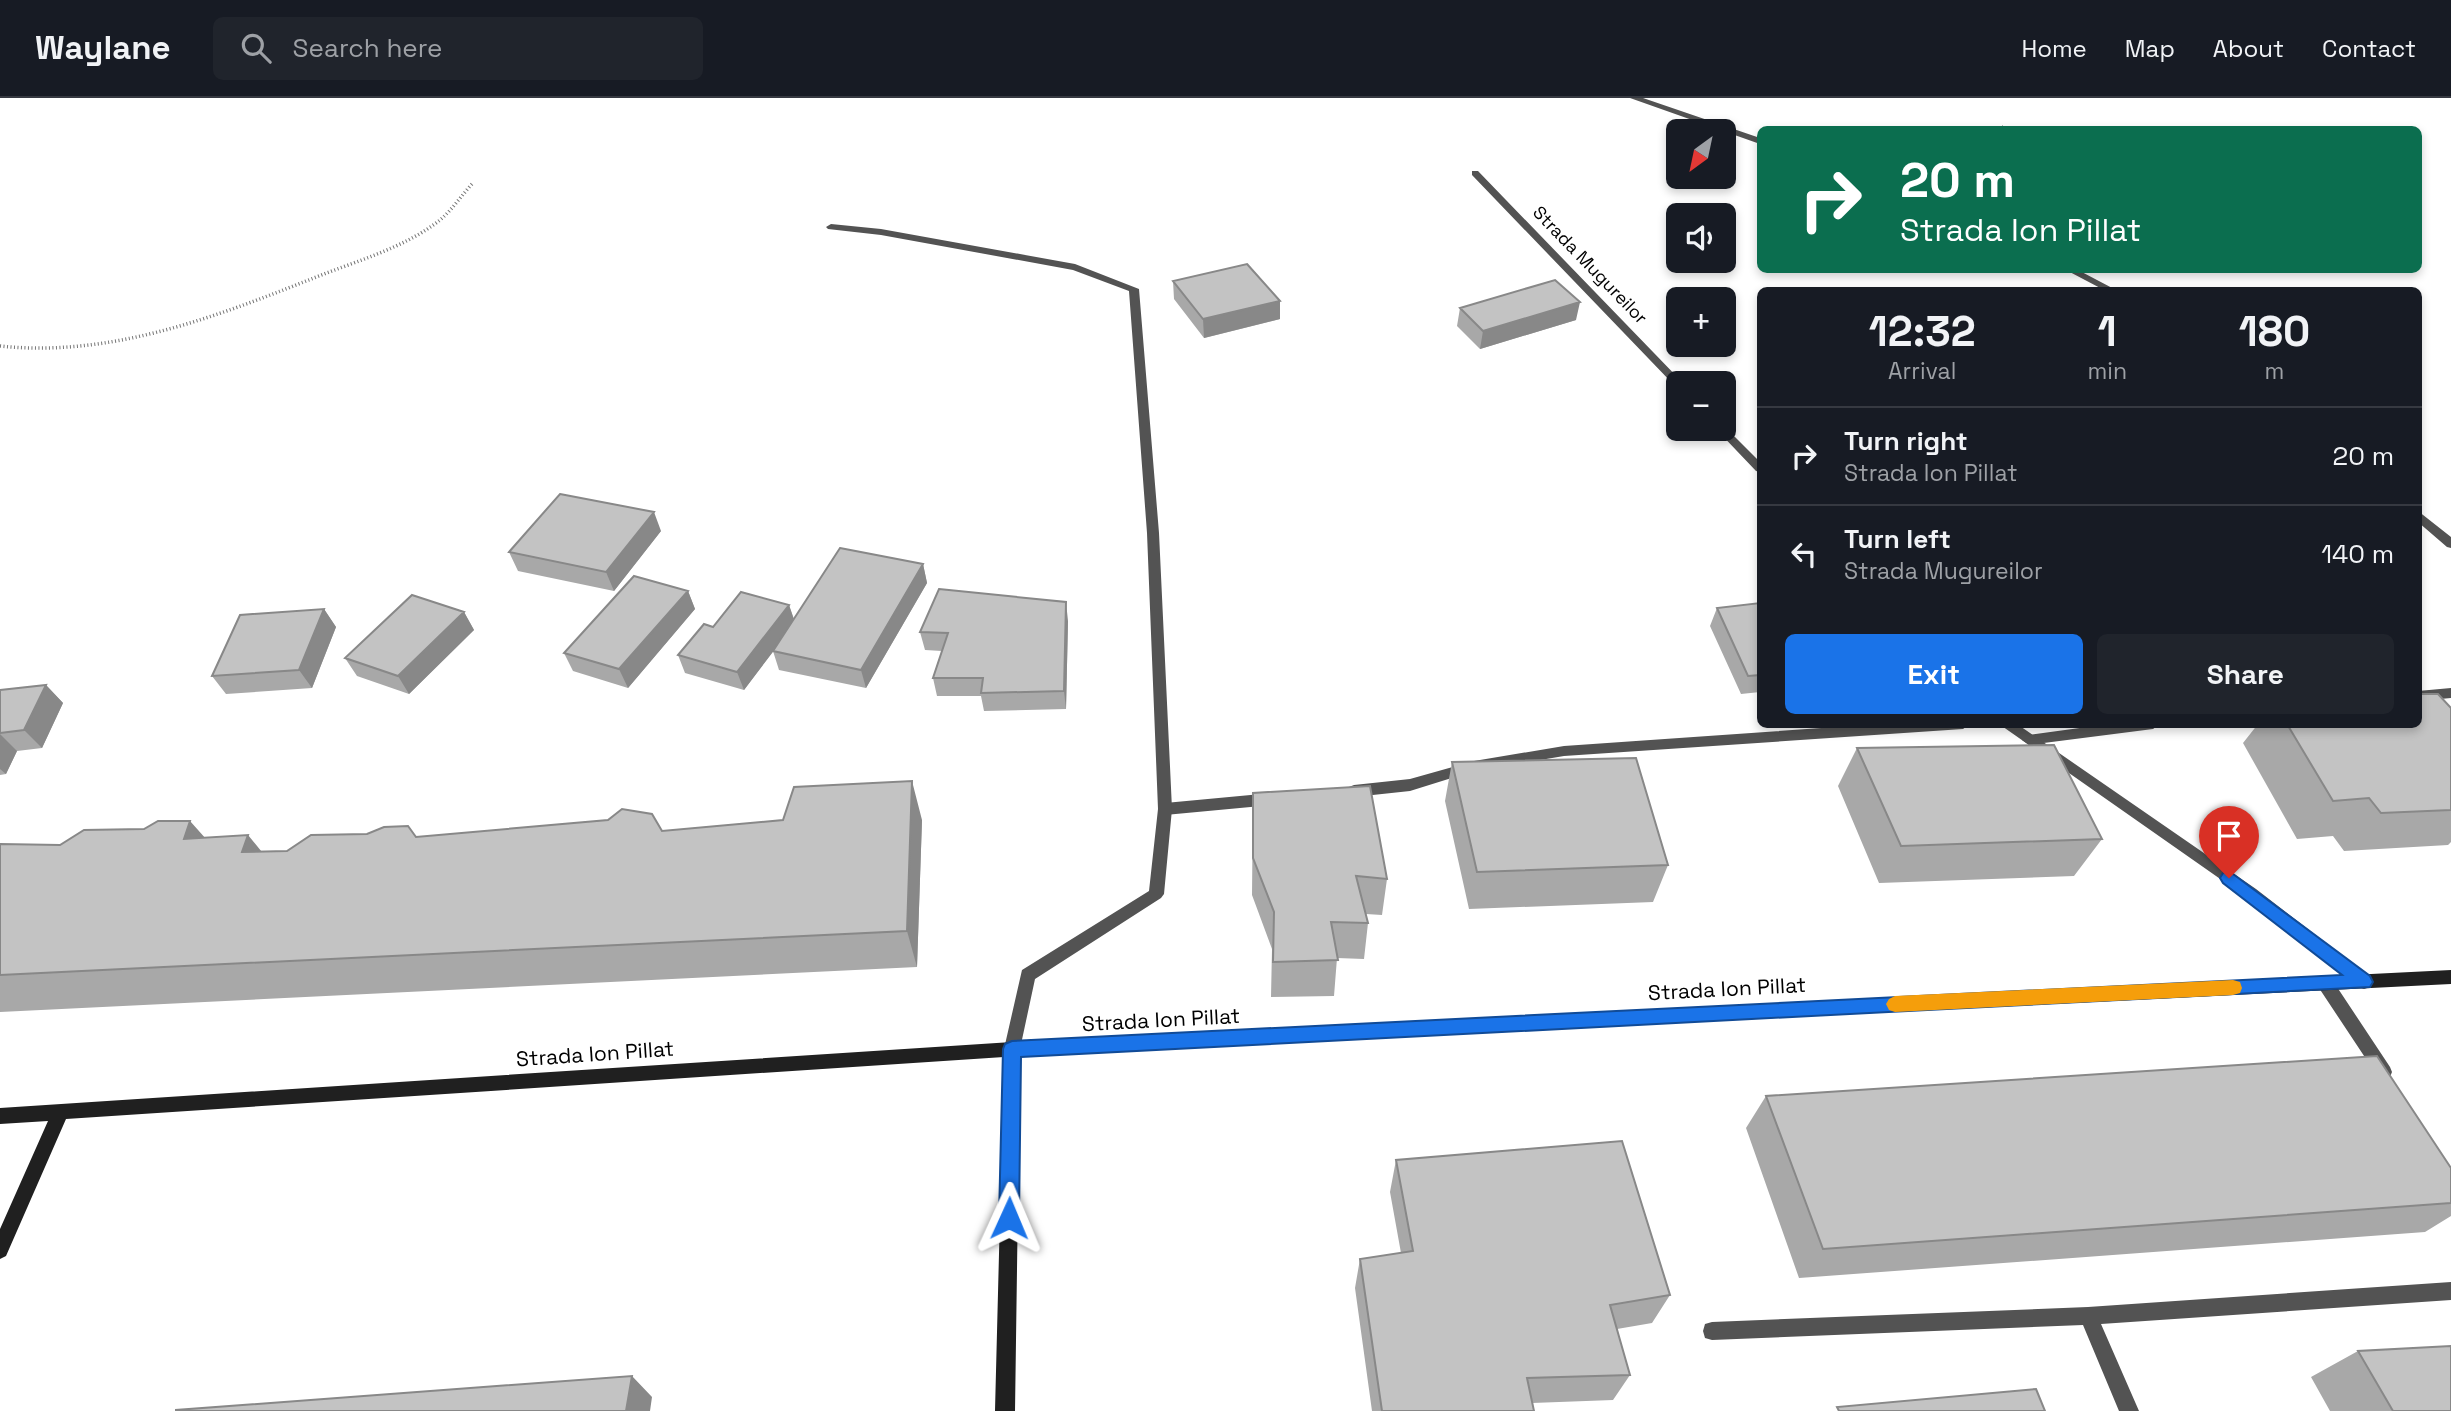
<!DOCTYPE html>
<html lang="en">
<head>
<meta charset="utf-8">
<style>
  :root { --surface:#171b24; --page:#20242c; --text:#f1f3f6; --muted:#9ea1a6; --line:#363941; --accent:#1a73e8 }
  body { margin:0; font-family:"Space Grotesk",sans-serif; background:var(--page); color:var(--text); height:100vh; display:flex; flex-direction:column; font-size:26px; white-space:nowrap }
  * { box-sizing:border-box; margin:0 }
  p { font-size:23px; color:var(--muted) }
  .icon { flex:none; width:38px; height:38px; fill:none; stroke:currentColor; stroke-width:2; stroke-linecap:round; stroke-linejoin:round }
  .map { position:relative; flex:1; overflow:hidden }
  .panel { position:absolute; left:1757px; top:189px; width:665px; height:441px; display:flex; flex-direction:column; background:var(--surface); border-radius:10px; box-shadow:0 4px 10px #0003 }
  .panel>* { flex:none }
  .guide { position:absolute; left:1757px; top:28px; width:665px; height:147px; border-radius:10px; box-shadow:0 4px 10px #0003; background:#0b6e4f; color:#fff; overflow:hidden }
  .needle { width:46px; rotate:213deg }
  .controls { position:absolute; left:1666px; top:21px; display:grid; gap:14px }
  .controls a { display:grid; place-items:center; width:70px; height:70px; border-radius:10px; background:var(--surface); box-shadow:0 4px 10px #0003; font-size:35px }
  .pin { position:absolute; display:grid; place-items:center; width:60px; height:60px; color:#fff; margin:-72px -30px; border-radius:50% 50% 50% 0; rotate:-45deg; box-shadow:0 0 7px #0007 }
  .pin .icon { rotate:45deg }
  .me { position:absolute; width:77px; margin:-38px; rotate:1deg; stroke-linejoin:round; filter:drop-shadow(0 0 5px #0008) }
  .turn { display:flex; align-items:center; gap:24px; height:147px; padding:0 28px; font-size:32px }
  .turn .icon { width:91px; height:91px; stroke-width:2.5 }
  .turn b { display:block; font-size:49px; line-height:60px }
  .eta { display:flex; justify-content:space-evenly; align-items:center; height:119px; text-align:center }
  .eta b { font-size:42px; font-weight:800; line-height:49px }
  .action { display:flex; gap:14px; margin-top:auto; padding:14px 28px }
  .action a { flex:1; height:80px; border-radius:10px; background:var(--accent); color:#fff; font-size:28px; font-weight:800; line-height:80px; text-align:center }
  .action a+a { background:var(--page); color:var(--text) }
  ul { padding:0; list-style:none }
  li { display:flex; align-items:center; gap:21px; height:98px; padding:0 28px; border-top:2px solid var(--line) }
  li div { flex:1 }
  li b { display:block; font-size:26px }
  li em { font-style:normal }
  header { display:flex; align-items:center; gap:42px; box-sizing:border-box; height:98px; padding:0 35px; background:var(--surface); border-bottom:2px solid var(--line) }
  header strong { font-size:33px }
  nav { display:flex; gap:38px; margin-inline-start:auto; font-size:24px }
  .search { width:490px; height:63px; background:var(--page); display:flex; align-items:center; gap:18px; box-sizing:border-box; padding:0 24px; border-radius:10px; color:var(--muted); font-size:26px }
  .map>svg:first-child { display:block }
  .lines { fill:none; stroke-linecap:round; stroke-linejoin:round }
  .path { stroke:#757575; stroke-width:3.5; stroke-dasharray:1 2.5; stroke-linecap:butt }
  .lane { fill:#535353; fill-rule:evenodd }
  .street { fill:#535353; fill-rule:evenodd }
  .secondary { fill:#202020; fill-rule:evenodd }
  .wall { fill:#a8a8a8 }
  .shaded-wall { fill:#888 }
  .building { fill:#c3c3c3; stroke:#888; stroke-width:2 }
  .route { fill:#1a73e8; stroke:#114b97; stroke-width:2 }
  .slow { fill:#f59e0b }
  .labels { text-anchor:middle; stroke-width:5; stroke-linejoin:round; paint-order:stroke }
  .far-street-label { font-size:18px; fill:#000; stroke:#fff }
  .street-label { font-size:21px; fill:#000; stroke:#fff }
</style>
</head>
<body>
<header>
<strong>Waylane</strong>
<div class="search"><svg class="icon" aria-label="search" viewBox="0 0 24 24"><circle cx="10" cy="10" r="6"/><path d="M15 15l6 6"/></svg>Search here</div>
<nav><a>Home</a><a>Map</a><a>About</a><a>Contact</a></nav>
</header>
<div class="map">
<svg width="2451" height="1313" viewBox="0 0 2451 1313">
  <rect width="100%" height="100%" fill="#fff"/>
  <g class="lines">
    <!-- path -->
    <path class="path" d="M2001 32 2004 28
      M0 248C114 260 220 217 324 176 363 161 407 148 440 122 452 112 461 98 472 86"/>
    <!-- lane -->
    <path class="lane" d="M2451 590V600L2418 603V593Z
      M1879 626H1970L1963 631 1564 658 1474 673 1410 693 1354 699 1349 697 1347 693 1349 689 1354 687 1410 681 1474 663 1564 648Z
      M2109 626H2160L2153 631 2029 647 2022 642 2029 637Z
      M1272 695 1277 697 1279 701 1277 705 1272 707 1165 717 1160 715 1158 711 1160 707 1165 705Z
      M2451 1184V1202L2101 1226 2139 1313H2119L2083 1227 1712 1242 1705 1240 1703 1233 1705 1226 1712 1224 2088 1209Z"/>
    <!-- street -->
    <path class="street" d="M1630 0H1643L1760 40V46Z
      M1472 73H1478L1683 285H1678V288L1674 287 1472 77Z
      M831 126 881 131 1075 166 1139 191 1159 435 1172 711 1164 796 1161 800 1035 881 1020 951 1018 956 1012 958 1006 956 1004 951 1022 872 1149 793 1158 711 1147 435 1129 193 1073 172 881 137 828 131 826 129Z
      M2066 172H2078L2116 192H2104Z
      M1724 328 1760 364V374L1756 373 1716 331H1724Z
      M2418 413 2451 439V450L2447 449 2418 424Z
      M1999 626H2017L2256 791 2370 879 2372 884 2370 889 2364 891 2358 889 2246 799Z
      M2325 878 2331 880 2390 969 2392 974 2390 979 2384 981 2378 979 2319 890 2317 885 2319 880Z"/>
    <!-- secondary -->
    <path class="secondary" d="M2451 872V886L1020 958 1015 1313H995L1004 959 66 1021 6 1158 0 1161V1131L48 1023 0 1026V1010L1012 944Z"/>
  </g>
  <!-- wall -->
  <path class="wall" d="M1173 183 1280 203V221L1204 240 1174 201Z
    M1460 210 1576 222 1480 251 1457 228Z
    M661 433 614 493 518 473 509 454Z
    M923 466 927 485 866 590 779 572 773 553 744 592 685 575 678 557 713 529 789 507 794 521Z
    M688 493 695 511 628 590 573 573 564 555Z
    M1760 505V594L1741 596 1710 528 1717 510Z
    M324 511 336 529 312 590 226 596 212 578Z
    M464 514 474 532 409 596 357 578 345 560Z
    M1068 523 1066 611 984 613 981 598H937L933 580 942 553 925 552 920 534Z
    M46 587 63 605 42 650 17 653 6 676 0 677V592Z
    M2451 610V744L2448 747 2344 753 2333 738 2297 741 2243 645 2258 626H2418Z
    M1857 650 2102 741 2074 778 1879 785 1838 688Z
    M1452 664 1668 767 1653 804 1469 811 1445 703Z
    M1253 695 1387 781 1382 817 1366 816 1368 825 1364 861 1337 860 1334 898 1271 899 1272 851 1252 797Z
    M922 722 917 869 0 914V746L60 747 205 740 261 753H287L416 739 662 733Z
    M1766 998 2451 1070V1118L2425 1134 1799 1180 1746 1030Z
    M1396 1062 1670 1197 1652 1225 1617 1231 1630 1277 1613 1302 1532 1305 1534 1313H1372L1355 1190 1360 1161 1401 1155 1390 1094Z
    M2358 1253 2451 1313H2330L2311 1279Z"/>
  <!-- shaded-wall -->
  <path class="shaded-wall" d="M1280 203V221L1204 240 1203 221Z
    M1580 204 1576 222 1480 251 1483 233Z
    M654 414 661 433 614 493 606 474Z
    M923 466 927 485 866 590 861 572Z
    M688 493 695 511 628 590 619 571Z
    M1066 504 1068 523 1066 611 1064 593Z
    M789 507 795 525 744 592 737 574Z
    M324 511 336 529 312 590 299 572Z
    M464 514 474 532 409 596 398 578Z
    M46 587 63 605 42 650 24 632Z
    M0 636 17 653 6 676 0 671Z
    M912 683 922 722 917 869 907 833Z
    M190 723 223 760 184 741Z
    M248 737 279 775 242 754Z
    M632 1278 652 1299 650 1313H626Z"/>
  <!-- building -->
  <path class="building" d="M1247 166 1280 203 1203 221 1173 183Z
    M1555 182 1580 204 1483 233 1460 210Z
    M560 396 654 414 606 474 509 454Z
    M840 450 923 466 861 572 773 553Z
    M634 478 688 493 619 571 564 555Z
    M939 491 1066 504 1064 593 981 595 983 580H933L948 535 920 534Z
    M741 494 789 507 737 574 678 557 704 526 713 529Z
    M412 497 464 514 398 578 345 560Z
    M1760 505V577L1748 578 1717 510Z
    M324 511 299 572 212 578 240 517Z
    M46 587 24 632 0 635V592Z
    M2418 596H2438L2451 610V712L2381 715 2369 700 2333 703 2287 626H2418Z
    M2054 647 2102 741 1901 748 1857 650Z
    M1636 660 1668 767 1477 774 1452 664Z
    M912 683 907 833 0 877V746L60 747 84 732 144 731 158 723H190L184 741 248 737 242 754 287 753 311 737 367 736 384 729 408 728 416 739 608 722 622 711 652 716 662 733 783 722 794 689Z
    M1370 688 1387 781 1356 778 1368 825 1331 824 1338 862 1273 864 1274 814 1253 760V695Z
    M2377 958 2451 1070V1105L1823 1151 1766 998Z
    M1622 1043 1670 1197 1610 1207 1630 1277 1527 1280 1534 1313H1382L1360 1161 1413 1153 1396 1062Z
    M2451 1248V1313H2393L2358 1253Z
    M632 1278 626 1313H176V1312Z
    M2036 1291 2045 1313H1839L1837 1309Z"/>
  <!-- route -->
  <path class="route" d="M2229 773 2370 878 2373 884 2370 889 1021 959 1019 1120 1016 1127 1009 1130 1002 1127 999 1120 1003 951 1005 946 1012 943 2342 877 2223 785 2220 780 2223 775Z"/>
  <!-- slow -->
  <path class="slow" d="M2233 882 2240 884 2242 890 2240 895 2233 897 1895 914 1889 912 1886 906 1889 901 1895 898Z"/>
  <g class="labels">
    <!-- far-street labels -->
    <g class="far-street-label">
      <text transform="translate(1590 167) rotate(46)" y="6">Strada Mugureilor</text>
    </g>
    <!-- street labels -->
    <g class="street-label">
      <text transform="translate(1727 891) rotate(-3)" y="7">Strada Ion Pillat</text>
      <text transform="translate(1161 922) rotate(-3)" y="7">Strada Ion Pillat</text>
      <text transform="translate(595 956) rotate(-4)" y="7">Strada Ion Pillat</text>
    </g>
  </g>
</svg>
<div class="controls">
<a><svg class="needle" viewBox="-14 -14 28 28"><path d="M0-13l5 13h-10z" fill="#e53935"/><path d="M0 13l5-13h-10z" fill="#9ea1a6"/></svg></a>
<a><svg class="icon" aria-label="sound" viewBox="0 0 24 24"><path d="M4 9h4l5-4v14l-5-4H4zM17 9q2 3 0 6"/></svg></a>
<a>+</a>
<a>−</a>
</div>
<div class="pin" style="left:2229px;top:780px;background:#d93025"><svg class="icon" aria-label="arrive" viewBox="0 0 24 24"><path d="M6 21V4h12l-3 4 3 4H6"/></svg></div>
<svg class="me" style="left:1009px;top:1120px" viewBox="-20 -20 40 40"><path d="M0-17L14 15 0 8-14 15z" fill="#1a73e8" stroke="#fff" stroke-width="4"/></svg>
<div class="guide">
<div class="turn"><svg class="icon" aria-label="right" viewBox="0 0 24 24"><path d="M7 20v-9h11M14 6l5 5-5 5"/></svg><div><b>20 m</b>Strada Ion Pillat</div></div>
</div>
<section class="panel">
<div class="eta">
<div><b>12:32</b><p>Arrival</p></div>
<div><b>1</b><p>min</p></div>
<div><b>180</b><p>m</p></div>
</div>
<ul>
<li><svg class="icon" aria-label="right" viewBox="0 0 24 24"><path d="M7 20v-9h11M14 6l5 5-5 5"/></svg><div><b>Turn right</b><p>Strada Ion Pillat</p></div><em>20 m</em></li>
<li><svg class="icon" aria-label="left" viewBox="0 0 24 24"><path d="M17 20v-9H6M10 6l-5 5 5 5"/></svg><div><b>Turn left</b><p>Strada Mugureilor</p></div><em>140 m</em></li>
</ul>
<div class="action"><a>Exit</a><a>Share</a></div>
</section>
</div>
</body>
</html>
